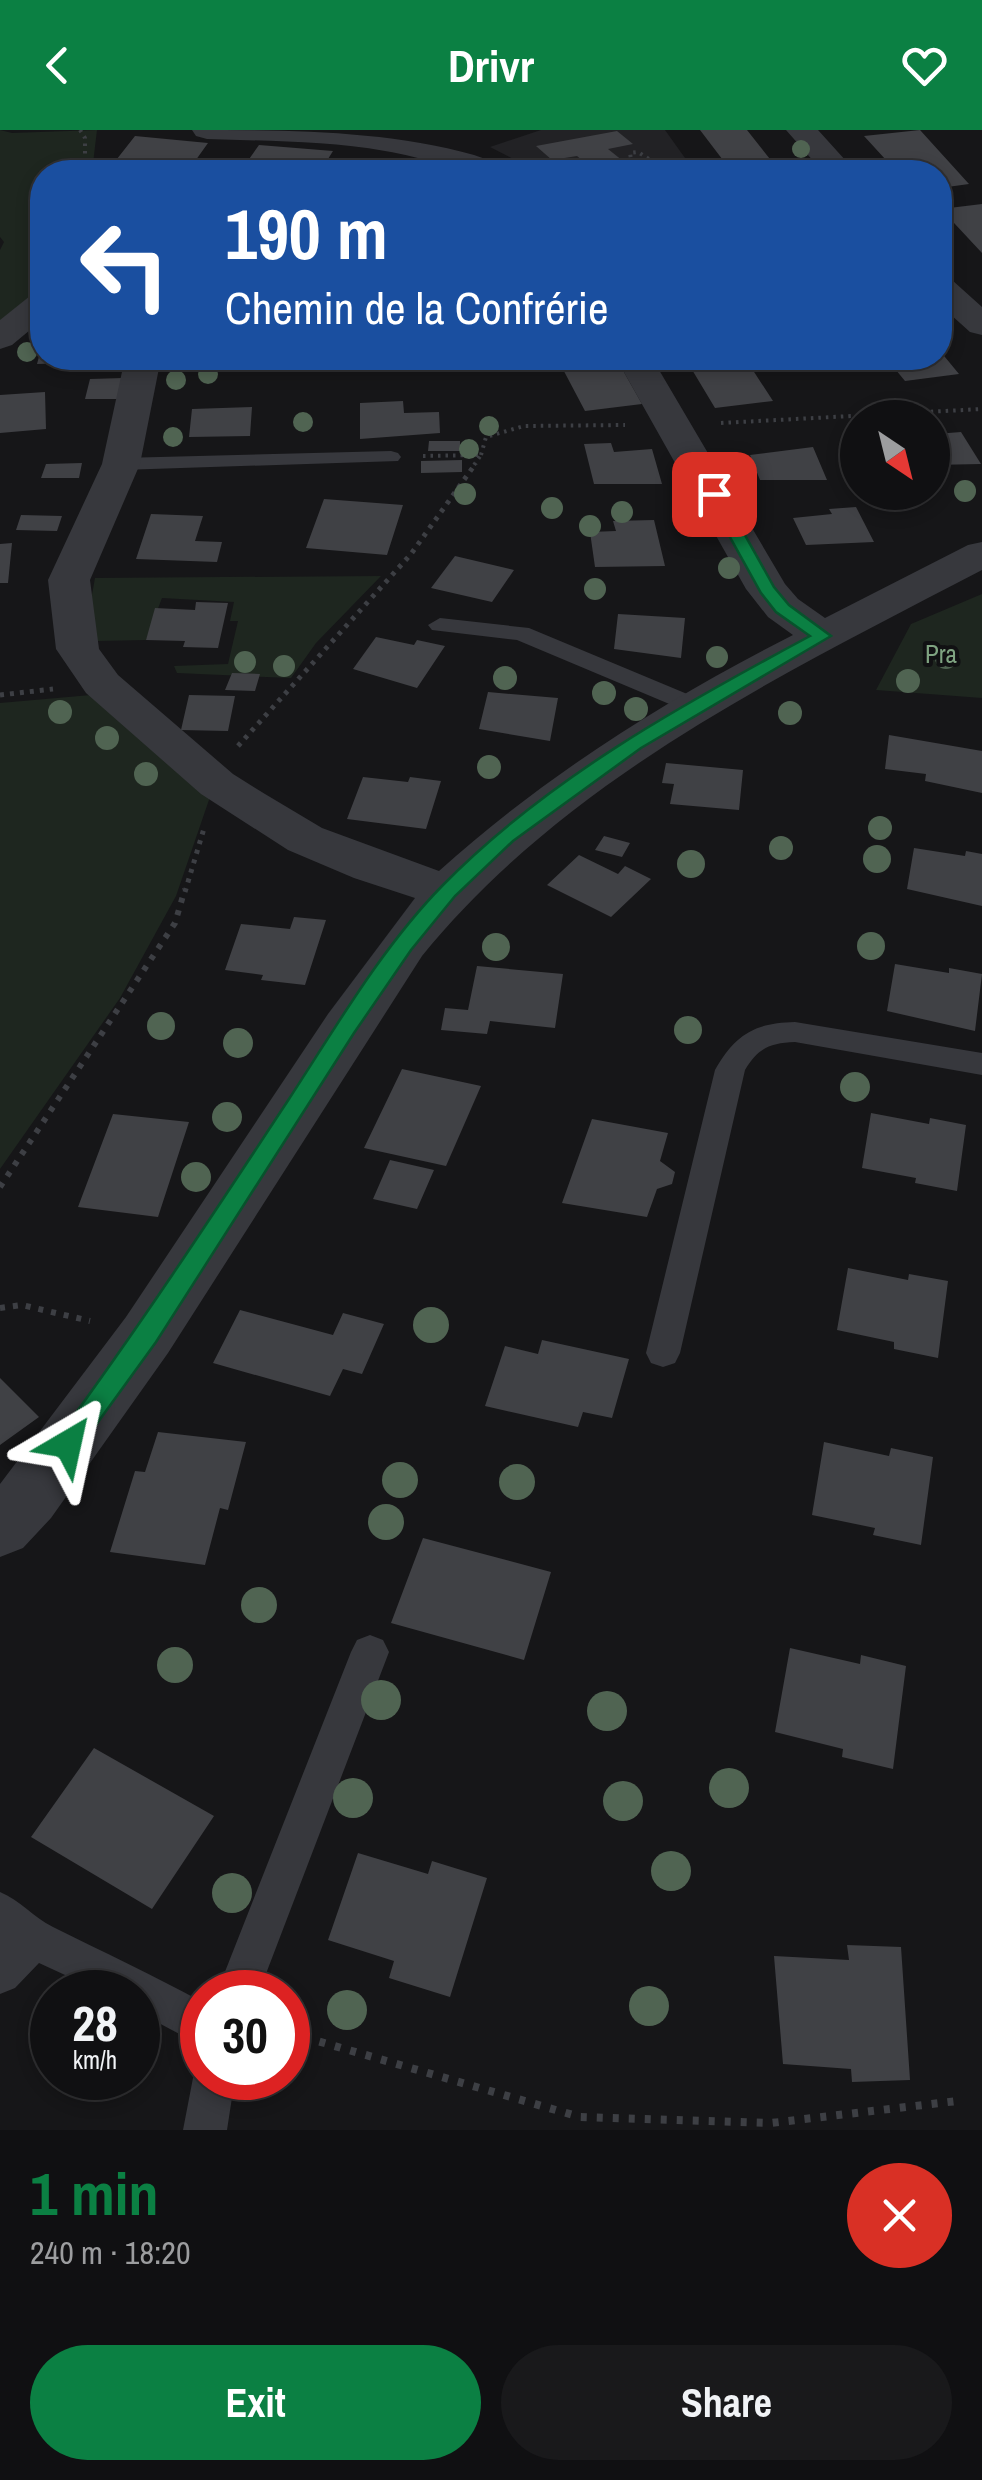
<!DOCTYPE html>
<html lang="en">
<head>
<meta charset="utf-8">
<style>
  :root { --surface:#101012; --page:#19191b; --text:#f1f3f6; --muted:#9c9d9f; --line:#303032; --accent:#0b8043 }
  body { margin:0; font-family:"Archivo Narrow",sans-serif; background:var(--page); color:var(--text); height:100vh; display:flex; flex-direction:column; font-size:38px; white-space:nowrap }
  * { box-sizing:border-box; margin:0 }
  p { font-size:32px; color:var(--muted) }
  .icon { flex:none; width:55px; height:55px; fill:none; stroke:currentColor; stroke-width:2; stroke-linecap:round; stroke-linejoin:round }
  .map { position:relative; height:2000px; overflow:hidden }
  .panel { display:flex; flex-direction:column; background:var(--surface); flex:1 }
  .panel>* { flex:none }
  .hud { position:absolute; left:30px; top:30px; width:922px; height:210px; border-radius:40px; box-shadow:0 5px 15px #0003,0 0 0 2px var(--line); background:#1a4fa0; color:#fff; overflow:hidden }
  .needle { width:65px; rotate:145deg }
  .tools { position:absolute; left:840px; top:270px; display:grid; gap:20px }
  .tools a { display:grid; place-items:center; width:110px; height:110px; border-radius:50%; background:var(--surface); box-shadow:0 5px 15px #0003,0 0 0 2px var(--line); font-size:50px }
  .speed { position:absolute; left:30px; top:1840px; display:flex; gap:20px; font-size:50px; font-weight:700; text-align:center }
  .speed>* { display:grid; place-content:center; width:130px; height:130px; border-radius:50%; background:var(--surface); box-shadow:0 5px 15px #0003,0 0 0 2px var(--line); line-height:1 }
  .speed small { font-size:25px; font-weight:400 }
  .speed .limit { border:15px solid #d22; background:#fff; color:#111 }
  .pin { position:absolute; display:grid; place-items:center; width:85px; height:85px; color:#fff; margin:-42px; border-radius:20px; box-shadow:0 5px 15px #0006 }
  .me { position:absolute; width:110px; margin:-55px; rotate:36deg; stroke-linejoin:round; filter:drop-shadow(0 0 8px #0008) }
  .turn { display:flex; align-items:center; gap:35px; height:210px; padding:0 30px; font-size:45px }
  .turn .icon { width:130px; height:130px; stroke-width:2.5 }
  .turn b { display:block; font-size:70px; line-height:85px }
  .round { display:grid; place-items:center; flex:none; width:105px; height:105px; border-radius:52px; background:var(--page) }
  .overview { display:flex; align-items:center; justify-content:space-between; height:170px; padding:0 30px }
  h1 { font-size:60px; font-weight:800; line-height:75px; color:var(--accent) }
  .primary-button { display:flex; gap:20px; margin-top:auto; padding:20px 30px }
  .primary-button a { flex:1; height:115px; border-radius:60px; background:var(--accent); color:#fff; font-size:40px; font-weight:800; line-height:115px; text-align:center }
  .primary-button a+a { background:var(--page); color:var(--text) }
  header { display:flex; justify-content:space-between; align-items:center; height:130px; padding:0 30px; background:var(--accent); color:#fff; font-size:45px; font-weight:800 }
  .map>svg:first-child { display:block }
  .built { fill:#222225 }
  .green { fill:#1e261f }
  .building { fill:#404145 }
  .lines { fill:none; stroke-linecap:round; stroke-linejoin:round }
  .path-far3 { stroke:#3d3f44; stroke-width:4; stroke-dasharray:2.5 5; stroke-linecap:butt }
  .path-far2 { stroke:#3d3f44; stroke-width:5; stroke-dasharray:4 6; stroke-linecap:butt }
  .path-far1 { stroke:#3d3f44; stroke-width:6; stroke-dasharray:5 8; stroke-linecap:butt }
  .path { stroke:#3d3f44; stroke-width:8; stroke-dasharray:6 10; stroke-linecap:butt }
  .service { fill:#37383d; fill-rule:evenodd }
  .minor { fill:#37383d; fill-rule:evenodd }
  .tertiary { fill:#37383d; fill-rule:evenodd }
  .tree { fill:#506452 }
  .route { fill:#0b8043; stroke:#07532c; stroke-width:2.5 }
  .labels { text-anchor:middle; stroke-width:8; stroke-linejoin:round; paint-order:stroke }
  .far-park-label { font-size:25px; fill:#7fa381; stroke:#111113 }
</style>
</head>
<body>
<header><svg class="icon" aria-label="back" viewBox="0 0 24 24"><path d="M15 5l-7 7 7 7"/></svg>Drivr<svg class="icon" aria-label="heart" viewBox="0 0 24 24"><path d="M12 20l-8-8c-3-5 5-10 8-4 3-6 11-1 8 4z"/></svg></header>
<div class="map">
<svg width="982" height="2000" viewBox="0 0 982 2000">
  <rect width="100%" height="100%" fill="#161618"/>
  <!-- built -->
  <path class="built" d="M541 0H665L695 42H539L490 17Z"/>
  <!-- green -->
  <path class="green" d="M0 0 12 3 97 0 92 42H42V164L0 194V120L4 112 0 107Z
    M381 446 316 513 291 548 177 543 174 536 228 534 238 491H230L234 472 162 468 146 510 97 511 90 476 95 448Z
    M982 464V568L876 560 911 494Z
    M91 565 211 664 176 766 120 868 0 1039V573Z"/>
  <!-- building -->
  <path class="building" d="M700 0H747L777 38 732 42Z
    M920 0 969 54 940 58V42H897L864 6Z
    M617 1 633 14 608 19 628 35 596 42 577 26 552 30 536 16Z
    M135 6 208 13 188 41 113 34Z
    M259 15 333 21 320 42H240Z
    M428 28 455 42H387Z
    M982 74V123L941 79Z
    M41 219 42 228H103L102 232 37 234Z
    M940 221 959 244 905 251 886 228H940Z
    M557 228H616L642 274 585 281Z
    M685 228H745L773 271 715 278Z
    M123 248 119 269H85L90 249Z
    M45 262 46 299 0 303V265Z
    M403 271 404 283 439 282 440 303 360 309V273Z
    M252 277 250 306 189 307 192 279Z
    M961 302 981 334 932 335V309H938L936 304Z
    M429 311H460V321H428Z
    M611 313 614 322 652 319 662 354H594L584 314Z
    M813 317 827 350H760L750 325Z
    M462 330V342L421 343V331Z
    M82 333 79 348H41L46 334Z
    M324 369 403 375 387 425 306 418Z
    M856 377 874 412 806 415 793 388 832 384 829 379Z
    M151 384 203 386 195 411 222 412 217 432 136 429Z
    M21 385 62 386 57 401 16 400Z
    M654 390 665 436 595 437 590 402 616 401 613 391Z
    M12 413 8 453H0V414Z
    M455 426 514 440 492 472 431 458Z
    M196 472 228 473 218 518 183 517 185 511 146 510 155 478 195 480Z
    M618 484 685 488 681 528 614 519Z
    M376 507 414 515 417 510 445 516 417 558 353 539Z
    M232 543 260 544 255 561 225 560Z
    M488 562 558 568 550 611 479 599Z
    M189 565 235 566 228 601 181 600Z
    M889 605 982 621V663L925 651 926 644 885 639Z
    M666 633 743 640 739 680 670 674 674 654 662 653Z
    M363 647 408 652 410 647 441 651 426 699 347 689Z
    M604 706 630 713 622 727 595 720Z
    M914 718 965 726 966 721 982 724V776L907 759Z
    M579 725 618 744 625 736 651 749 611 787 547 755Z
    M294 787 326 790 305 855 261 850 263 845 225 840 241 794 290 799Z
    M895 834 949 843V838L982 844 975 901 887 881Z
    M477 836 563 844 555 898 490 891 487 904 441 900 445 878 468 880Z
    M402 939 481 956 446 1036 364 1018Z
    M871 983 929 994 930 988 966 995 957 1061 915 1053 916 1048 862 1038Z
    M113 984 189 992 158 1087 78 1077Z
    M592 989 668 1003 660 1031 675 1042 672 1054 657 1059 647 1087 562 1073Z
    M390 1030 434 1040 417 1079 373 1069Z
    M848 1138 908 1150 909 1144 948 1151 938 1228 894 1219V1212L837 1200Z
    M240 1180 333 1205 343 1183 384 1194 362 1244 343 1239 330 1266 213 1233Z
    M542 1210 629 1229 612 1288 583 1282 578 1297 485 1276 505 1216 538 1224Z
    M0 1248 39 1287 0 1315Z
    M158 1302 246 1312 228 1380 220 1378 205 1435 110 1422 135 1341 145 1342Z
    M824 1312 889 1326 891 1318 933 1327 921 1415 873 1405 875 1398 812 1385Z
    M423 1408 551 1442 524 1530 391 1493Z
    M790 1518 860 1534 861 1525 906 1536 893 1639 842 1627 843 1619 775 1602Z
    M94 1618 214 1686 152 1779 31 1707Z
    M358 1723 428 1744 432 1731 487 1748 450 1867 389 1848 394 1831 328 1810Z
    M847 1815 901 1817 910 1950 852 1952 851 1939 783 1934 774 1826 849 1830Z"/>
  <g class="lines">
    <!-- path-far3 -->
    <path class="path-far3" d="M80 0 85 8V42
      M633 42 630 23 638 22 669 42
      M721 293 982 279
      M481 325 486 307 524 296 625 295
      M423 326 481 325 474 335"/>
    <!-- path-far2 -->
    <path class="path-far2" d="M0 565 53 559
      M238 616 411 424 476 333
      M185 762 205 695"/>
    <!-- path-far1 -->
    <path class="path-far1" d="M0 1057 175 793 185 759
      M0 1178 22 1175 90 1191"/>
    <!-- path -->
    <path class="path" d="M288 1907 307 1908 580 1987 771 1993 957 1971"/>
    <!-- service -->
    <path class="service" d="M391 321 398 323 401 327 398 331 121 340 111 334 121 328Z
      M440 488 529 498 704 571 707 576 695 583 686 581 517 510 432 500 428 495Z
      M795 892 982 923V945L795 912C770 913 758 918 745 940L680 1223 675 1233 663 1237 651 1233 646 1223 715 940C735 905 754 893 795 892Z
      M370 1505 383 1510 389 1522 259 1862H217L351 1522 357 1510Z
      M0 1762C20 1770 33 1787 53 1797 103 1822 153 1845 202 1872V1916L138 1882V1862H102L39 1833 15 1858 0 1864Z
      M202 1931V1948H235L227 2000H183L193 1948Z"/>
    <!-- minor -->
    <path class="minor" d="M192 0C286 0 384 0 474 25 485 29 499 32 507 42 464 45 428 28 385 21 327 11 267 11 207 9L196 6Z
      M42 163V190L12 215 0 219V190L30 166Z
      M125 228H161L140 334 90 450 99 519 118 545 233 644 265 664 322 698 439 741C544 646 667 569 793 505L768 487 746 459 616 228H652L785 454 798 469 825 488 968 415 982 412V440C781 545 568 647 422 826L168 1223 51 1388 23 1418 0 1427V1354L126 1187 328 884 415 768 354 748 288 720 201 664 86 563 56 519 48 450 102 334Z"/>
    <!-- tertiary -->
    <path class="tertiary" d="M786 0H818L856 42H823Z
      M940 147 952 150 982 177V205L970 202 940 175Z"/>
  </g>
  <!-- trees -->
  <g class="tree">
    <circle cx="801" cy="19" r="9"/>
    <circle cx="27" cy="222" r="10"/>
    <circle cx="208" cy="244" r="10"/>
    <circle cx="176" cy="250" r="10"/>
    <circle cx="303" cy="292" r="10"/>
    <circle cx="489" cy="296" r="10"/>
    <circle cx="173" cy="307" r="10"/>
    <circle cx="469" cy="319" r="10"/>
    <circle cx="965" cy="361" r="11"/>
    <circle cx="465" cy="364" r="11"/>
    <circle cx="552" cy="378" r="11"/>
    <circle cx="622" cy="382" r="11"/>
    <circle cx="590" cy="396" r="11"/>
    <circle cx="729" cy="438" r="11"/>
    <circle cx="595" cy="459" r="11"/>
    <circle cx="717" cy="527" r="11"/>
    <circle cx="946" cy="528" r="11"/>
    <circle cx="245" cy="532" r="11"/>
    <circle cx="284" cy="536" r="11"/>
    <circle cx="505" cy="548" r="12"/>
    <circle cx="908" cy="551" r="12"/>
    <circle cx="604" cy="563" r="12"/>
    <circle cx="636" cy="579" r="12"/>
    <circle cx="60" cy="582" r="12"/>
    <circle cx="790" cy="583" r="12"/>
    <circle cx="107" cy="608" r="12"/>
    <circle cx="489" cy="637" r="12"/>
    <circle cx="146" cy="644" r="12"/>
    <circle cx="880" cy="698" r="12"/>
    <circle cx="781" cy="718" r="12"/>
    <circle cx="877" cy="729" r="14"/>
    <circle cx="691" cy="734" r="14"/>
    <circle cx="871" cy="816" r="14"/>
    <circle cx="496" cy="817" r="14"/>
    <circle cx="161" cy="896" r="14"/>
    <circle cx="688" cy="900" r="14"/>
    <circle cx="238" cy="913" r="15"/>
    <circle cx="855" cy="957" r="15"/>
    <circle cx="227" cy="987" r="15"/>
    <circle cx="196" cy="1047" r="15"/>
    <circle cx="431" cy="1195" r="18"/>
    <circle cx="400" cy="1350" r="18"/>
    <circle cx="517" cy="1352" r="18"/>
    <circle cx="386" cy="1392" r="18"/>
    <circle cx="259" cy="1475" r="18"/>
    <circle cx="175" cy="1535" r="18"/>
    <circle cx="381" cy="1570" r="20"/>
    <circle cx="607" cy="1581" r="20"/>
    <circle cx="729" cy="1658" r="20"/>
    <circle cx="353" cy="1668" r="20"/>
    <circle cx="623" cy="1671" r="20"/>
    <circle cx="671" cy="1741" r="20"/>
    <circle cx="232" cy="1763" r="20"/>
    <circle cx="649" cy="1876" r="20"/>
    <circle cx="347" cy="1880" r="20"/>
  </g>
  <!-- route -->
  <path class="route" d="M714 359 722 364 774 457 789 475 831 506 641 618 513 711 455 766 411 820 354 903 156 1212 77 1321 68 1325 59 1321 55 1314 59 1306C140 1196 214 1083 289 969 336 897 382 817 443 755 547 649 681 575 810 506L776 482 761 463 706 364Z"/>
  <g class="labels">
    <!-- far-park labels -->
    <g class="far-park-label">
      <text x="941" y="533">Pra</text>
    </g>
  </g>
</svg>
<div class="tools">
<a><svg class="needle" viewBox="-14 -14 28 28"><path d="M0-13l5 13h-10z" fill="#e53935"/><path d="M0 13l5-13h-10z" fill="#9c9d9f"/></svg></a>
</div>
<div class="speed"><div>28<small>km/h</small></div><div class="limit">30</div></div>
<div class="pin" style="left:714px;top:364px;background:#d93025"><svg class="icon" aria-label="arrive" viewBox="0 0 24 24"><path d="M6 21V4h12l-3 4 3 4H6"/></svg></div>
<svg class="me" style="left:68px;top:1314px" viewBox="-20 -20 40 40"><path d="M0-17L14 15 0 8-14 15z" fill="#0b8043" stroke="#fff" stroke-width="4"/></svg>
<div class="hud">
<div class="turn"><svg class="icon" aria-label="left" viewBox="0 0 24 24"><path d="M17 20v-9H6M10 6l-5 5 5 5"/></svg><div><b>190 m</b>Chemin de la Confrérie</div></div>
</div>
</div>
<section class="panel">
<div class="overview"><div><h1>1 min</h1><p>240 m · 18:20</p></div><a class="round" style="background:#d93025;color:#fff"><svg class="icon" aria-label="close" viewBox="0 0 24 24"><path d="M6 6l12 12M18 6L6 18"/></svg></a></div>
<div class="primary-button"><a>Exit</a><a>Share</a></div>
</section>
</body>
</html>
